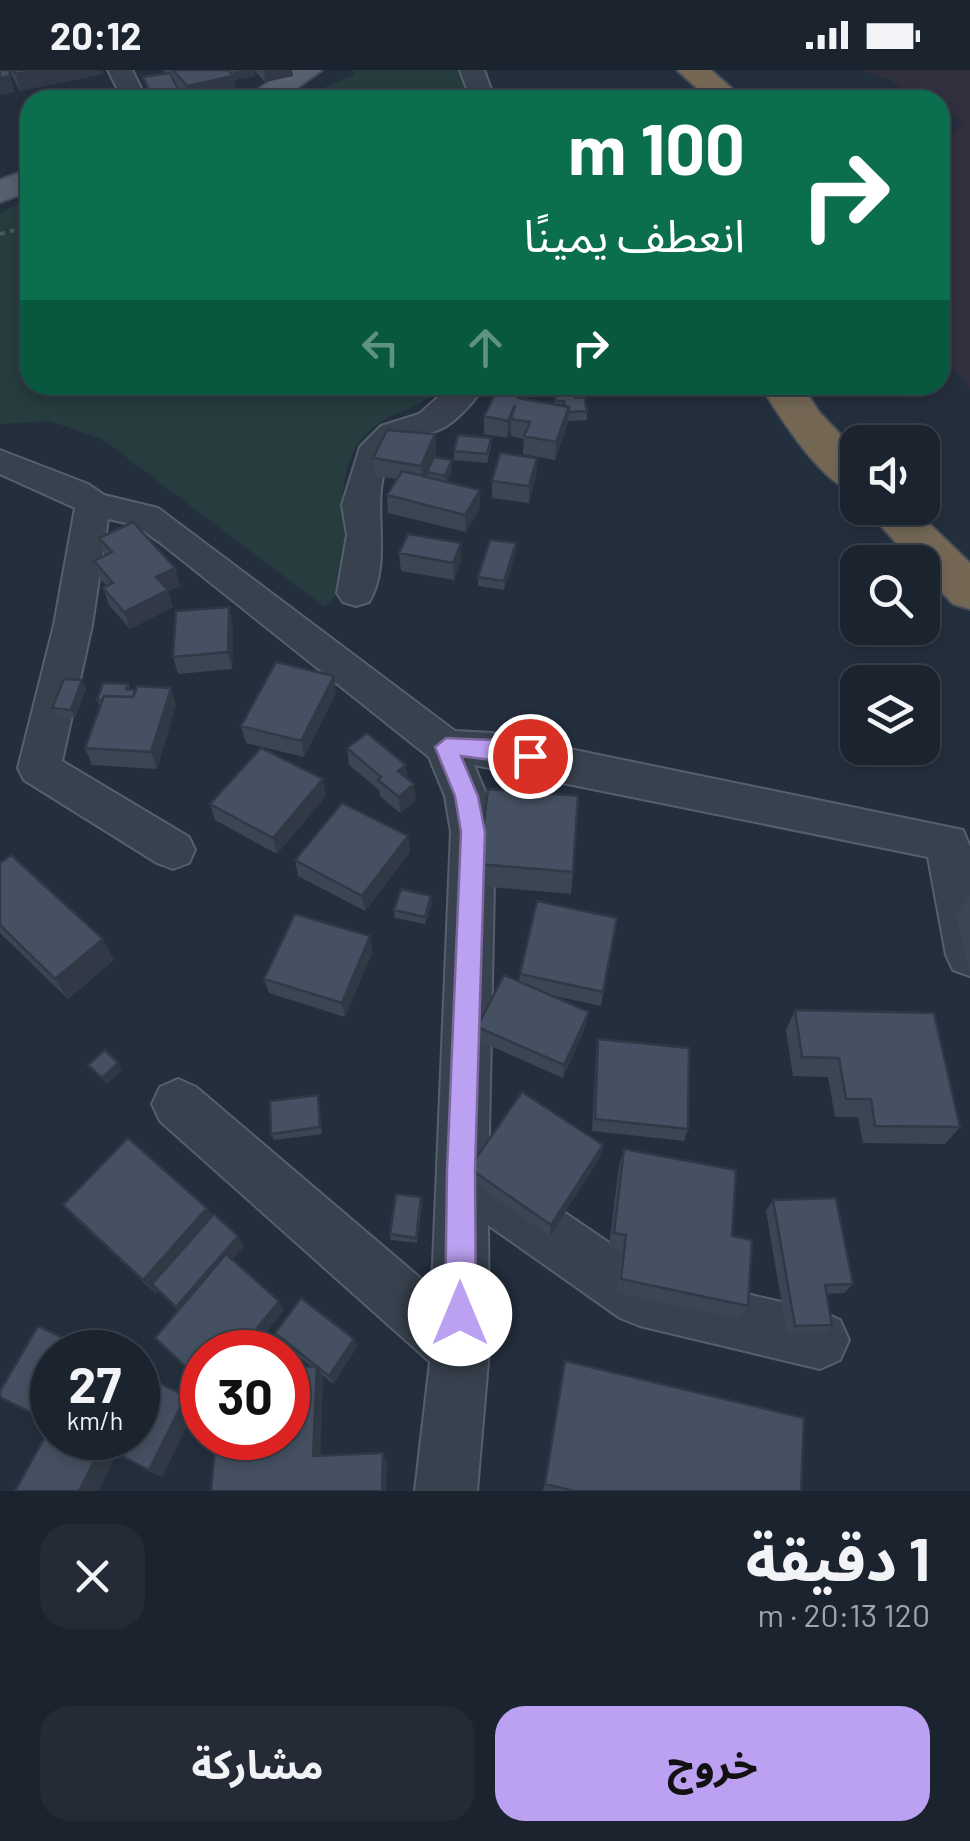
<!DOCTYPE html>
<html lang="ar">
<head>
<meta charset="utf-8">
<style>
  :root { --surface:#1b232e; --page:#242b36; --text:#f1f3f6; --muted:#a0a4aa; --line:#39404a; --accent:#bca0f2 }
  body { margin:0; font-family:Barlow,"Noto Sans Arabic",sans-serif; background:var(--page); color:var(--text); direction:rtl; height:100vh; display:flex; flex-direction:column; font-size:38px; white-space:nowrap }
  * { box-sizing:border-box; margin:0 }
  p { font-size:32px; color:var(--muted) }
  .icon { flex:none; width:55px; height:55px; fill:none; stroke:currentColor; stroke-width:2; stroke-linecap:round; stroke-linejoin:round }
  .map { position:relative; height:1421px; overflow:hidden; direction:ltr }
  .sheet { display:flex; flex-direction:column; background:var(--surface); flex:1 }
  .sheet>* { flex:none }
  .top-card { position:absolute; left:20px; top:20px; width:930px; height:305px; border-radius:30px; box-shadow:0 5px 15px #0003,0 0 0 2px var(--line); direction:rtl; background:#0b6e4f; color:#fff; overflow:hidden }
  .controls { position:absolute; left:840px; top:355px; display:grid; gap:20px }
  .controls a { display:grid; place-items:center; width:100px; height:100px; border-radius:20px; background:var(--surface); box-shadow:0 5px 15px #0003,0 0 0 2px var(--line); font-size:50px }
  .speed { position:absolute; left:30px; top:1260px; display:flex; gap:20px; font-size:50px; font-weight:700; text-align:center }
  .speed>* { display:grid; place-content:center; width:130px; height:130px; border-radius:50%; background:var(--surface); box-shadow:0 5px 15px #0003,0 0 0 2px var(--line); line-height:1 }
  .speed small { font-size:25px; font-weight:400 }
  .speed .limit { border:15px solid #d22; background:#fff; color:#111 }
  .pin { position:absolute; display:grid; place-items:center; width:85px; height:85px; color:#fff; margin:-42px; border:5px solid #fff; border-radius:50%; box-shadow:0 2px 10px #0007 }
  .me { position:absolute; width:110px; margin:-55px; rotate:0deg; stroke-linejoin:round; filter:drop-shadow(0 0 8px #0008) }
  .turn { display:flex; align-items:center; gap:35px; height:210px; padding:0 40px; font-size:45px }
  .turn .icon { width:130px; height:130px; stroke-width:2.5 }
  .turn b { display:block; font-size:70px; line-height:85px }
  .lanes { display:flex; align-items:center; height:95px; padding:0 40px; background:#0003; justify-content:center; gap:50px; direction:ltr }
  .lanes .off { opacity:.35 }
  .round { display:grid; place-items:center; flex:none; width:105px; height:105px; border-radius:30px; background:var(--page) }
  .head { display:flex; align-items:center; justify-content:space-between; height:170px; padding:0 40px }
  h1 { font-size:60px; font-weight:700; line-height:75px }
  .cta { display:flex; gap:20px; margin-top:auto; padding:20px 40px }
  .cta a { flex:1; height:115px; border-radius:30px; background:var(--accent); color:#111; font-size:40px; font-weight:700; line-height:115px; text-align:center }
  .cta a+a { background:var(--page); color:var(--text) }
  .status { display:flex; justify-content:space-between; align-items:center; height:70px; padding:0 50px; background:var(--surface); direction:ltr }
  .status svg { height:28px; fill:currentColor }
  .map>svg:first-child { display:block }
  .medical { fill:#32303f }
  .green { fill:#263c3f }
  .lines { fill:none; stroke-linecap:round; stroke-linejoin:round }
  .minor-casing { stroke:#565f6c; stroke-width:4 }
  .major-casing { stroke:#414a57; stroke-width:4 }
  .highway-casing { stroke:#434c59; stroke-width:4 }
  .path { stroke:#44595c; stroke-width:4; stroke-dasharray:5 5; stroke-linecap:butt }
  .minor { fill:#38414e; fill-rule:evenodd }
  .major { fill:#56606e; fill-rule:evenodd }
  .highway { fill:#746855; fill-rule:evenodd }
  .wall { fill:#3b4654 }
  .shaded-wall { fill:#303945 }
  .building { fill:#455162; stroke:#303945; stroke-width:2.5 }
  .route { fill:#bca0f2; stroke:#7a689d; stroke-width:2.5 }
</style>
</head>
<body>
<div class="status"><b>20:12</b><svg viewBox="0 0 49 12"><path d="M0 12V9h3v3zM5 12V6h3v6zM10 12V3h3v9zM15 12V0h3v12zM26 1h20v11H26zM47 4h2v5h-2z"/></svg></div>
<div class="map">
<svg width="970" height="1421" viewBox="0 0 970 1421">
  <rect width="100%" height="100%" fill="#242f3e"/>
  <!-- medical -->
  <path class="medical" d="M862 0H970V319L945 287H940V83L963 50 940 40V30H923L890 10Z"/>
  <!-- green -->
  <path class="green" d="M351 0H469L477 30H296L355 4Z
    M30 128V315H441C414 344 400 337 375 356 327 393 347 457 348 510L325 537 102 369 50 351 0 354V143Z"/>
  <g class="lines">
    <defs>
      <path id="minor" d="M108 0H132L147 30H123Z
        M460 0H484L495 30H471Z
        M452 315H485C474 331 459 350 441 359 426 366 403 365 393 381 365 426 396 487 369 532L356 536 343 532 337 523 347 465 342 435 360 377 381 356 419 344Z
        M0 380 88 414 104 425 158 438 455 661 492 663 963 760 970 777V906L953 900 946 885 928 787 474 695 487 726 495 762 488 1114 505 1107 524 1115 652 1202 820 1241 840 1250 849 1270 840 1290 820 1299 640 1256 620 1248 488 1155 489 1280 477 1421H415L430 1292 160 1051 152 1034 160 1017 178 1009 196 1017 432 1218 451 762 445 726 429 687 162 474 135 455 108 449 92 555 62 691 189 767 195 780 189 793 173 799 157 793 24 710 18 698 54 555 75 438 0 404Z"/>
      <path id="major" d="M286 0H322L280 30H243Z
        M30 99V121L0 132V110Z"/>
      <path id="highway" d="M677 0H711L745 30H710Z
        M760 315H802L819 342 858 383V424C821 414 780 347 760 315Z
        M865 438H913L970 493V539L953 534 922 502V492H913Z"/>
    </defs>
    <!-- minor casing -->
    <use href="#minor" class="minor-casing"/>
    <!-- major casing -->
    <use href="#major" class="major-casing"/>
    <!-- highway casing -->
    <use href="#highway" class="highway-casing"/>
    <!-- path -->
    <path class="path" d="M0 164 30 156"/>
    <!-- minor -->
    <use href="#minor" class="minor"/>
    <!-- major -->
    <use href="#major" class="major"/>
    <!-- highway -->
    <use href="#highway" class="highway"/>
  </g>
  <!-- wall -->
  <path class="wall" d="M9 0H102L103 4 20 21Z
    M164 0H292L293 6 265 12 254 0 255 6 234 10 236 22 199 30H188L177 18 182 30H150L143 7 165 4Z
    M500 315H532L526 329 554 334 553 315 575 328 587 341V350L568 351 555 390 523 384 524 369 511 366V361L507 368 484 364V346Z
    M435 364 436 382 425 406 427 407V402L452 399 447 412 480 420V438L466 462 388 443 387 425 397 409 375 406 373 388Z
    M491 368V377L487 393 454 390V381Z
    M537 388 536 406 529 433 492 428V411Z
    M99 468 175 498 180 516 168 521 173 537 130 559 109 535 103 518 107 516 100 509 94 491 105 486Z
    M516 473V482L504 520 478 516V507Z
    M399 483 461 491 454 510 401 501Z
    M233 554 232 599 178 604 173 587Z
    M82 610 86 619 75 648 56 647 52 638Z
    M128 614 130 619 176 635 157 699 92 695 85 678 100 637 97 630Z
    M336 623 304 687 246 673 241 656Z
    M347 678 407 708 416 730 400 743 380 726 379 720 349 695Z
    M326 726 277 784 215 750 210 734Z
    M408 766 410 782 365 841 298 806 295 790Z
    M0 793 114 890 68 929 0 863Z
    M479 794 573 802 571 824 479 816Z
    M970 824V904L956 846Z
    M432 834 425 854 395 848 394 840Z
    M617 848 601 936 550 925 589 942 586 955 563 1008 477 970V957L519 912 520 904Z
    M373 881 345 947 269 923 264 909Z
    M795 940 960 1057 945 1074 863 1073 858 1047H835L828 1007 793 1006 786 960Z
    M598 969 688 1059 684 1071 592 1061 596 982Z
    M318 1025 322 1064 274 1070 271 1064Z
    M603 1075 600 1087 550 1166 469 1110V1098Z
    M624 1079 732 1166 748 1236 739 1249 616 1223 621 1180 609 1177 619 1095Z
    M773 1130 853 1214 844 1223 827 1224 832 1255 824 1263 787 1264 766 1141Z
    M422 1133 417 1173 391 1170 390 1164Z
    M63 1135 207 1138 212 1146 244 1176 232 1190 279 1231 284 1240 178 1241 158 1221 155 1223 77 1150Z
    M275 1263 357 1277 333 1314 322 1305 323 1307 320 1386 387 1392 386 1421 216 1368 312 1297 280 1272Z
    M565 1291 801 1421H543Z
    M0 1327 197 1335 162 1407 116 1385 98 1421H15L52 1354Z"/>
  <!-- shaded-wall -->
  <path class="shaded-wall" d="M39 0H102L103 4 20 21 16 4Z
    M243 0H254L255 6 234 10 236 22 199 30H189L187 16 233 6V2Z
    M264 0H292L293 6 265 12Z
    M10 6 15 22 0 25V8Z
    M180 23 182 30H154L153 28Z
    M524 315H532L518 345V328Z
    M515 335 511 349V361L507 368 508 351Z
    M569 337 568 354 555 390 556 372Z
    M435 364 436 382 422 414 421 396Z
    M537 388 536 406 529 433V416Z
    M452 390V399L445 415V406Z
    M480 420V438L466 462 465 445Z
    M461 473V491L454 510 453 493Z
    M516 473V482L504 520V511Z
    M175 498 180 516 168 521 173 537 130 559 124 542 156 507Z
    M229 537 233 554 232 599 228 582Z
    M334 606 336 623 304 687 301 671Z
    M82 610 86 619 75 648 71 640Z
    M171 618 176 635 157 699 151 682Z
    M406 695 408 711 398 701Z
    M323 709 326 726 277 784 273 768Z
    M414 714 416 730 400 743 399 727Z
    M408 766 410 782 365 841 362 826Z
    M431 826 432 834 425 854V847Z
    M370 866 373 881 345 947 342 933Z
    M103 869 114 890 68 929 55 909Z
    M589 942 586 955 563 1008 564 995Z
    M118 993 122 1000 106 1015 102 1008Z
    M603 1075 600 1087 550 1166 551 1155Z
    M207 1138 216 1154 152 1214 158 1221 155 1223 143 1210Z
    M238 1166 244 1176 183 1246 176 1237Z
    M279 1231 284 1240 251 1282H238Z
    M354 1269 357 1277 333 1314 329 1306Z
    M317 1296 323 1307 320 1394 313 1386Z
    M186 1326 197 1335 162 1407 149 1400Z
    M102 1376 116 1385 98 1421H79Z
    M383 1383 387 1392 386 1421H382Z"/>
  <!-- building -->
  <path class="building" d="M0 0H9L10 6 0 8Z
    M13 0H39L16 4Z
    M173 0H228L233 6 187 16Z
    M170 3 180 23 153 28 143 7Z
    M500 315H524L518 328 569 337 556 372 524 366 530 352 511 349 515 335 508 351 484 346Z
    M553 315H573L575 328 584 327 587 341 569 342V337L565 336 564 331H556Z
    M387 360 435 364 421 396 373 388Z
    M458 365 491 368 487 384 454 381Z
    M500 383 537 388 529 416 492 411Z
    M434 387 452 390 445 406 427 402Z
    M402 401 480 420 465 445 387 425Z
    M133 452 175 498 156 507 168 520 124 542 103 518 113 513 94 491 112 482 99 468Z
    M408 464 461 473 453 493 399 483Z
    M490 470 516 473 504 511 478 507Z
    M229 537 228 582 173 587 176 541Z
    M276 592 334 606 301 671 241 656Z
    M64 609 82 610 71 640 52 638Z
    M103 613 128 614 126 619 136 620 133 627 104 626 102 631 97 630Z
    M137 616 171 618 151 682 85 678 104 626 133 627Z
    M367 663 406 695 398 701 414 714 399 727 378 710 381 707 347 678Z
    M261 678 323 709 273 768 210 734Z
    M488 719 578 726 573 802 479 794Z
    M342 733 408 766 362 826 295 790Z
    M11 785 103 869 55 909 0 855V793Z
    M401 819 431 826 425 847 394 840Z
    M537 831 617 848 603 922 520 904Z
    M295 844 370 866 342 933 264 909Z
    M504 905 589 942 564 995 477 957Z
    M795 940 934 943 960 1057 875 1056 871 1029H846L839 988 802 987Z
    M598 969 689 978 688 1059 595 1049Z
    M105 980 118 993 102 1008 88 995Z
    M522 1022 603 1075 551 1155 469 1098Z
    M318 1025 320 1057 271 1064 270 1031Z
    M128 1068 207 1138 143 1210 63 1135Z
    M624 1079 736 1100 732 1166 752 1170 748 1236 621 1209 626 1165 614 1163Z
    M396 1124 421 1127 416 1168 390 1164Z
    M836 1128 853 1214 825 1215 832 1255 795 1256 773 1130Z
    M214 1144 238 1166 176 1237 152 1214Z
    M226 1184 279 1231 238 1282H202V1312L155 1268Z
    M301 1228 354 1269 329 1306 275 1263Z
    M38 1256 94 1282H52V1353L0 1327V1321Z
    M565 1291 804 1348 801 1421H574L545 1414Z
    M317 1296 313 1386 383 1383 382 1421H211L216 1368H288V1298Z
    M138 1303 186 1326 149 1400 102 1376 79 1421H15L52 1354V1368H138Z"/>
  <!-- route -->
  <path class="route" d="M446 668 492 670 538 680 541 686 530 695 461 686 478 726 485 762 475 1101 476 1244 471 1255 460 1260 449 1255 445 1244 447 1101 461 762 455 726 435 677Z"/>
</svg>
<div class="controls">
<a><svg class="icon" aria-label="sound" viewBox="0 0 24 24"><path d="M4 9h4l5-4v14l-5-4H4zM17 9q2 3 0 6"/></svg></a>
<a><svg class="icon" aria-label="search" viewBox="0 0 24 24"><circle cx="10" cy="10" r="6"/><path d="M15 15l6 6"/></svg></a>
<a><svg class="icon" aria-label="layers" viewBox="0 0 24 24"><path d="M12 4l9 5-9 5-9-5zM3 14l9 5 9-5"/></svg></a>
</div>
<div class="speed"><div>27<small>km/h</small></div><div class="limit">30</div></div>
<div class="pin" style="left:530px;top:686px;background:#d93025"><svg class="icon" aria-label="arrive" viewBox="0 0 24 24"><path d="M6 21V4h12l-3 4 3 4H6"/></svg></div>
<svg class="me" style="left:460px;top:1244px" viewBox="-20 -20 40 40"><circle r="19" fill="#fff"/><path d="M0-13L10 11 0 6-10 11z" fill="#bca0f2"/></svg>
<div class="top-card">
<div class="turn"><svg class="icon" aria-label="right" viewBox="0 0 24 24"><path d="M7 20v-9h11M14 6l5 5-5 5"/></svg><div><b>100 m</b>انعطف يمينًا</div></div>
<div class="lanes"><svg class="icon off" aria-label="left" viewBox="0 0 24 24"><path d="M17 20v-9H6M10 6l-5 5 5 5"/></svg><svg class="icon off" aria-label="ahead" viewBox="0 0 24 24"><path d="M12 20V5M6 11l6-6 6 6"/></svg><svg class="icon" aria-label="right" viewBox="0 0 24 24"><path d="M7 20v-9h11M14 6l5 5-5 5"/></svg></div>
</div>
</div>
<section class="sheet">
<div class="head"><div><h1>1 دقيقة</h1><p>120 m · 20:13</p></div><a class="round"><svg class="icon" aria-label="close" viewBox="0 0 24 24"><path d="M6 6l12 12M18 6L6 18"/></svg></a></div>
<div class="cta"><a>خروج</a><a>مشاركة</a></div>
</section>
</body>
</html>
